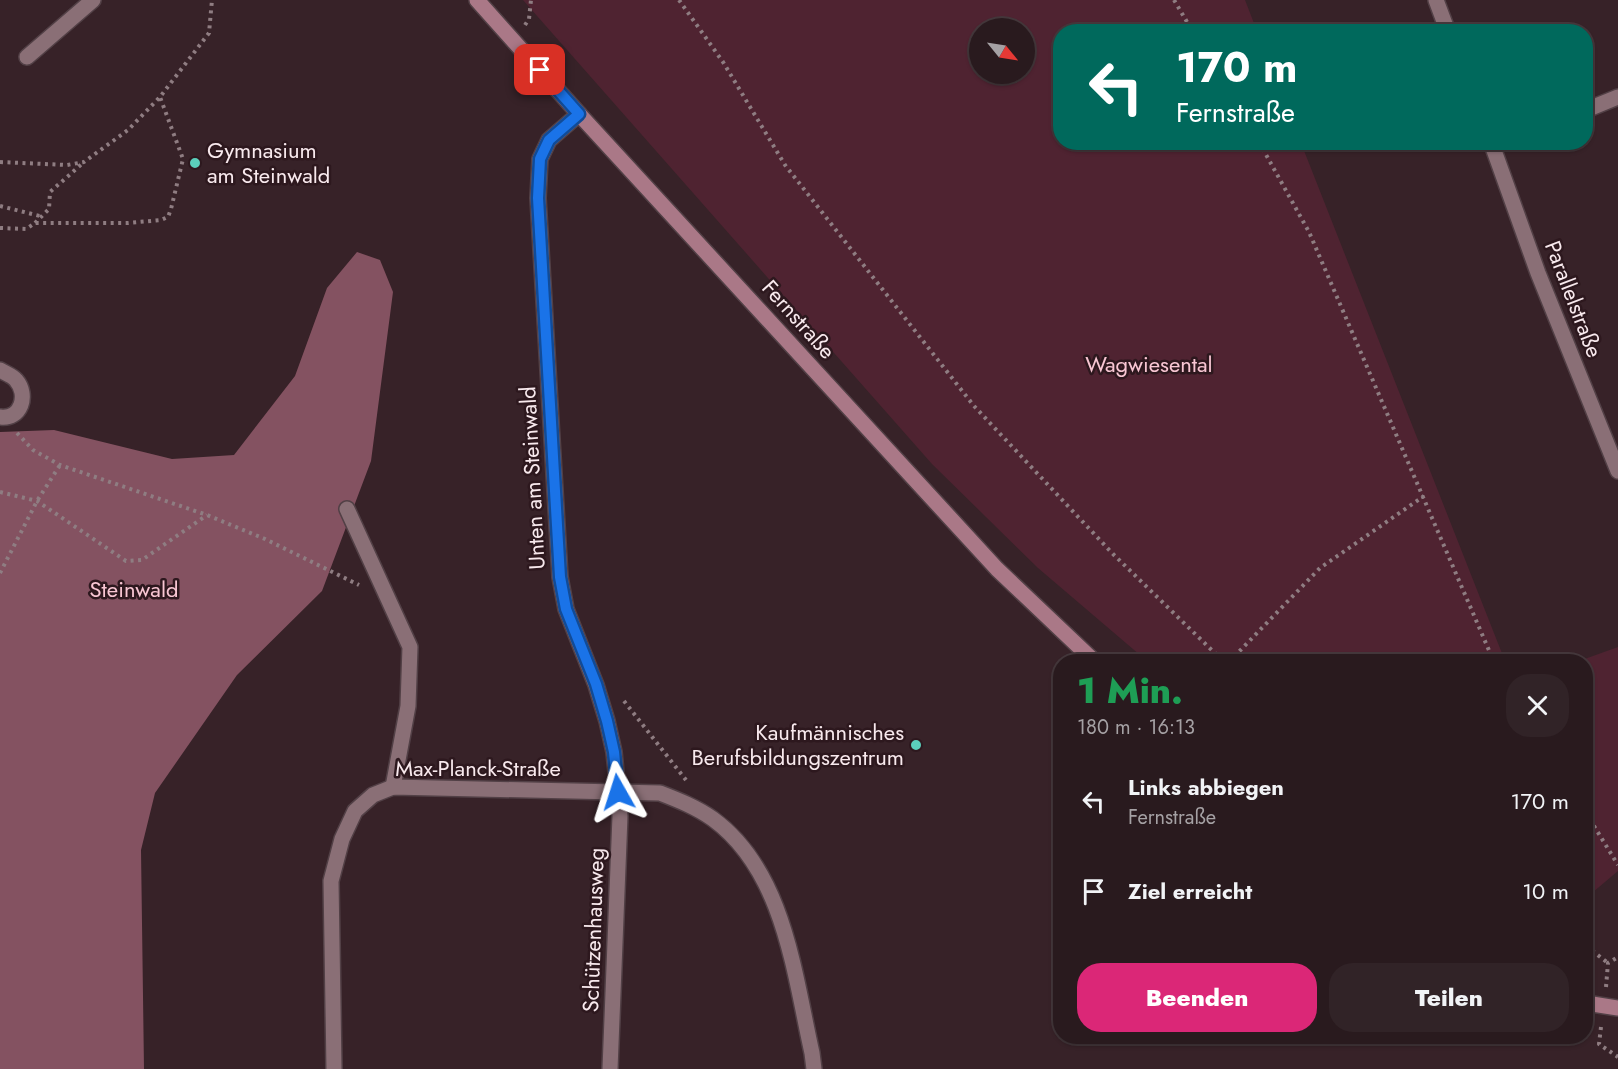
<!DOCTYPE html>
<html lang="de">
<head>
<meta charset="utf-8">
<style>
  :root { --surface:#291a1e; --page:#312327; --text:#f1f3f6; --muted:#a5a1a4; --line:#45383c; --accent:#db2777 }
  body { margin:0; font-family:Jost,sans-serif; background:var(--page); color:var(--text); height:100vh; display:flex; flex-direction:column; font-size:22px; white-space:nowrap }
  * { box-sizing:border-box; margin:0 }
  p { font-size:20px; color:var(--muted) }
  .icon { flex:none; width:33px; height:33px; fill:none; stroke:currentColor; stroke-width:2; stroke-linecap:round; stroke-linejoin:round }
  .map { position:relative; flex:1; overflow:hidden }
  .side { position:absolute; left:1053px; top:654px; width:540px; height:390px; display:flex; flex-direction:column; background:var(--surface); border-radius:24px; box-shadow:0 2px 4px #0004,0 0 0 2px var(--line) }
  .side>* { flex:none }
  .guide { position:absolute; left:1053px; top:24px; width:540px; height:126px; border-radius:24px; box-shadow:0 2px 4px #0004,0 0 0 2px var(--line); background:#00695c; color:#fff; overflow:hidden }
  .needle { width:39px; rotate:120deg }
  .controls { position:absolute; left:969px; top:18px; display:grid; gap:12px }
  .controls a { display:grid; place-items:center; width:66px; height:66px; border-radius:50%; background:var(--surface); box-shadow:0 2px 4px #0004,0 0 0 2px var(--line); font-size:30px }
  .pin { position:absolute; display:grid; place-items:center; width:51px; height:51px; color:#fff; margin:-26px; border-radius:12px; box-shadow:0 3px 9px #0006 }
  .me { position:absolute; width:66px; margin:-33px; rotate:354deg; stroke-linejoin:round; filter:drop-shadow(0 0 4px #0008) }
  .turn { display:flex; align-items:center; gap:21px; height:126px; padding:0 24px; font-size:27px }
  .turn .icon { width:78px; height:78px; stroke-width:2.5 }
  .turn b { display:block; font-size:42px; line-height:51px }
  .round { display:grid; place-items:center; flex:none; width:63px; height:63px; border-radius:24px; background:var(--page) }
  .summary { display:flex; align-items:center; justify-content:space-between; height:102px; padding:0 24px }
  h1 { font-size:36px; font-weight:800; line-height:45px; color:#1e9e55 }
  .action { display:flex; gap:12px; margin-top:auto; padding:12px 24px }
  .action a { flex:1; height:69px; border-radius:24px; background:var(--accent); color:#fff; font-size:24px; font-weight:800; line-height:69px; text-align:center }
  .action a+a { background:var(--page); color:var(--text) }
  ul { padding:0; list-style:none }
  li { display:flex; align-items:center; gap:18px; height:90px; padding:0 24px }
  li div { flex:1 }
  li b { display:block; font-size:22px }
  li em { font-style:normal }
  .map>svg:first-child { display:block }
  .green { fill:#4f2331; fill-rule:evenodd }
  .forest { fill:#845261 }
  .lines { fill:none; stroke-linecap:round; stroke-linejoin:round }
  .lane-casing { stroke:#524046; stroke-width:18 }
  .street-casing { stroke:#524046; stroke-width:18 }
  .secondary-casing { stroke:#524046; stroke-width:18 }
  .path { stroke:#8f7d82; stroke-width:4; stroke-dasharray:3 4.5; stroke-linecap:butt }
  .lane { stroke:#8a6f76; stroke-width:15 }
  .street { stroke:#8a6f76; stroke-width:15 }
  .secondary { stroke:#aa7887; stroke-width:15 }
  .route-casing { stroke:#114b97; stroke-width:15 }
  .route { stroke:#1a73e8; stroke-width:10 }
  .poi-dot { fill:#5bcebb; stroke:#2d181e; stroke-width:2 }
  .labels { text-anchor:middle; stroke-width:5; stroke-linejoin:round; paint-order:stroke }
  .poi-label { font-size:22px; fill:#f8e9ed; stroke:#2d181e; text-anchor:start }
  .street-label { font-size:22px; fill:#f8e9ed; stroke:#2d181e }
  .park-label { font-size:22px; fill:#f8c6d3; stroke:#2d181e }
</style>
</head>
<body>
<div class="map">
<svg width="1618" height="1069" viewBox="0 0 1618 1069">
  <rect width="100%" height="100%" fill="#372228"/>
  <!-- green -->
  <path class="green" d="M523 0H1245L1257 31 1060 32V142L1301 143 1505 661H1147L1038 568 932 464ZM980 28H1024V74H980Z
    M1618 647V871L1586 898V662L1579 661Z"/>
  <!-- forest -->
  <path class="forest" d="M357 252 380 260 393 292 371 461 322 591 237 675 155 793 141 850 144 1069H0V432L54 430 172 459 234 455 295 376 327 288Z"/>
  <g class="lines">
    <defs>
      <path id="lane" d="M27 57 93 0
        M0 370C5 373 13 376 16 380 29 395 21 420 0 417
        M347 509 410 647 408 706 393 787"/>
      <path id="street" d="M1436 0 1448 32
        M1586 110 1618 97
        M579 114 549 140 540 159 538 198 560 577 566 609 596 685 607 721 614 752 618 792 620 816 610 1069
        M1491 142 1538 273 1618 471
        M334 1069 331 881 342 839 355 811 373 795 393 787 660 793C678 800 696 807 713 819 784 871 794 973 812 1053L814 1069"/>
      <path id="secondary" d="M477 0 579 114 997 569 1095 662
        M1586 1003 1618 1008"/>
    </defs>
    <!-- lane casing -->
    <use href="#lane" class="lane-casing"/>
    <!-- street casing -->
    <use href="#street" class="street-casing"/>
    <!-- secondary casing -->
    <use href="#secondary" class="secondary-casing"/>
    <!-- path -->
    <path class="path" d="M679 0 723 62 785 165 974 406 1113 554 1224 662
      M1174 0 1193 32
      M525 25 529 19 531 0
      M1259 142 1309 232 1494 662
      M0 162 67 165 84 162 128 130 160 97 209 33 212 0
      M0 206 40 216
      M35 223 49 209 50 192 84 162
      M0 228 26 229 35 223H128L161 220 168 217 171 209 183 159 160 97
      M17 433 33 450 60 465 207 515 265 539 359 585
      M0 492 37 501 126 561 142 560 207 515
      M0 573 37 501 60 465
      M1229 662 1320 568 1424 496
      M624 701 686 780
      M1586 813 1618 865
      M1586 946 1608 963
      M1606 987 1608 963 1618 957
      M1601 1027 1599 1044 1618 1057"/>
    <!-- lane -->
    <use href="#lane" class="lane"/>
    <!-- street -->
    <use href="#street" class="street"/>
    <!-- secondary -->
    <use href="#secondary" class="secondary"/>
  </g>
  <g class="lines">
    <defs>
      <path id="route" d="M540 70 579 114 549 140 540 159 538 198 560 577 566 609 596 684 607 721 614 752 618 792"/>
    </defs>
    <!-- route casing -->
    <use href="#route" class="route-casing"/>
    <!-- route -->
    <use href="#route" class="route"/>
  </g>
  <!-- markers -->
  <g class="poi-dot">
    <circle cx="195" cy="163" r="6"/>
    <circle cx="916" cy="745" r="6"/>
  </g>
  <g class="labels">
    <!-- poi labels -->
    <g class="poi-label">
      <text x="207" y="158">Gymnasium<tspan x="207" dy="25">am Steinwald</tspan></text>
      <text x="904" y="740" text-anchor="end">Kaufmännisches<tspan x="904" dy="25">Berufsbildungszentrum</tspan></text>
    </g>
    <!-- street labels -->
    <g class="street-label">
      <text transform="translate(1574 299) rotate(69)" y="8">Parallelstraße</text>
      <text transform="translate(799 319) rotate(48)" y="8">Fernstraße</text>
      <text transform="translate(532 478) rotate(-93)" y="8">Unten am Steinwald</text>
      <text x="478" y="776">Max-Planck-Straße</text>
      <text transform="translate(593 930) rotate(-88)" y="8">Schützenhausweg</text>
    </g>
    <!-- park labels -->
    <g class="park-label">
      <text x="1149" y="372">Wagwiesental</text>
      <text x="134" y="597">Steinwald</text>
    </g>
  </g>
</svg>
<div class="controls">
<a><svg class="needle" viewBox="-14 -14 28 28"><path d="M0-13l5 13h-10z" fill="#e53935"/><path d="M0 13l5-13h-10z" fill="#a5a1a4"/></svg></a>
</div>
<div class="pin" style="left:540px;top:70px;background:#d93025"><svg class="icon" aria-label="arrive" viewBox="0 0 24 24"><path d="M6 21V4h12l-3 4 3 4H6"/></svg></div>
<svg class="me" style="left:618px;top:792px" viewBox="-20 -20 40 40"><path d="M0-17L14 15 0 8-14 15z" fill="#1a73e8" stroke="#fff" stroke-width="4"/></svg>
<div class="guide">
<div class="turn"><svg class="icon" aria-label="left" viewBox="0 0 24 24"><path d="M17 20v-9H6M10 6l-5 5 5 5"/></svg><div><b>170 m</b>Fernstraße</div></div>
</div>
<section class="side">
<div class="summary"><div><h1>1 Min.</h1><p>180 m · 16:13</p></div><a class="round"><svg class="icon" aria-label="close" viewBox="0 0 24 24"><path d="M6 6l12 12M18 6L6 18"/></svg></a></div>
<ul>
<li><svg class="icon" aria-label="left" viewBox="0 0 24 24"><path d="M17 20v-9H6M10 6l-5 5 5 5"/></svg><div><b>Links abbiegen</b><p>Fernstraße</p></div><em>170 m</em></li>
<li><svg class="icon" aria-label="arrive" viewBox="0 0 24 24"><path d="M6 21V4h12l-3 4 3 4H6"/></svg><div><b>Ziel erreicht</b></div><em>10 m</em></li>
</ul>
<div class="action"><a>Beenden</a><a>Teilen</a></div>
</section>
</div>
</body>
</html>
